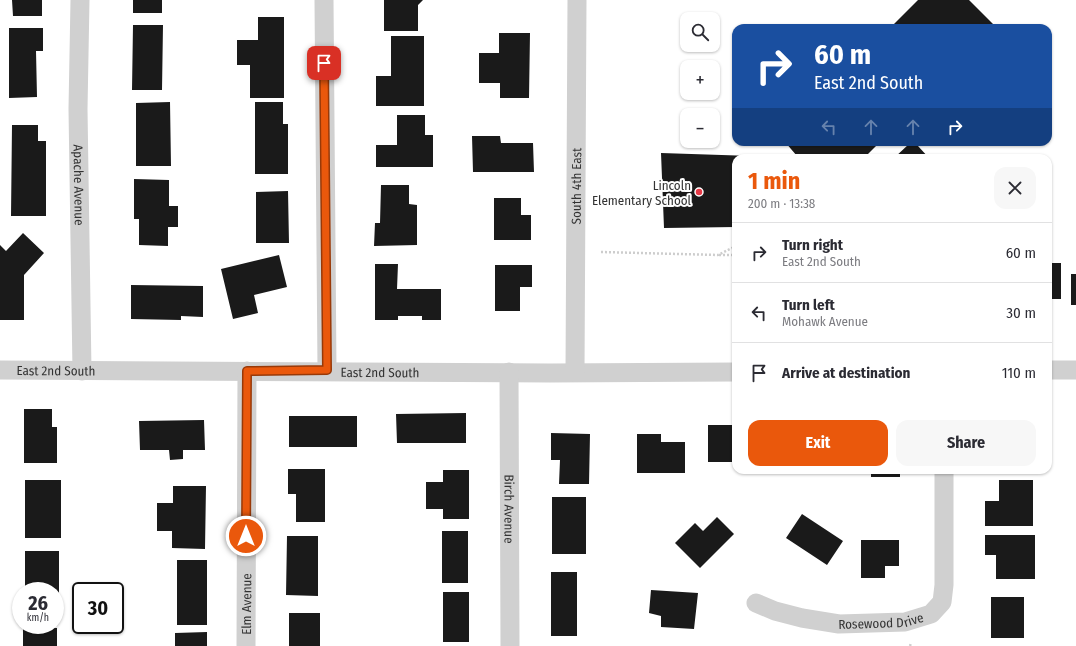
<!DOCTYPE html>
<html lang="en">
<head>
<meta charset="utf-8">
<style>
  :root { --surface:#fff; --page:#f7f7f7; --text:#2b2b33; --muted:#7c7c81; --line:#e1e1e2; --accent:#ea580c }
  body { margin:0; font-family:"Fira Sans Condensed",sans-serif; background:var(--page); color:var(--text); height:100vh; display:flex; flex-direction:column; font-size:15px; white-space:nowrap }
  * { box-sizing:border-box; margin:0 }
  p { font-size:13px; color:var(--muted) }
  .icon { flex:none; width:22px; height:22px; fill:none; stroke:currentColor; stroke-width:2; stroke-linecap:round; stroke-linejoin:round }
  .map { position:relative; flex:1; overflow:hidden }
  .drawer { position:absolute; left:732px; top:154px; width:320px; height:320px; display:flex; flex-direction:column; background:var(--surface); border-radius:12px; box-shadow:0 1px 3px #0004 }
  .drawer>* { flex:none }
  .hud { position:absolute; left:732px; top:24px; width:320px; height:122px; border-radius:12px; box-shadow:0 1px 3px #0004; background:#1a4fa0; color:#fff; overflow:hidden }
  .controls { position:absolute; left:680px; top:12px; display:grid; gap:8px }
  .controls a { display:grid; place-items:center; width:40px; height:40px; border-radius:8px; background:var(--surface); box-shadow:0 1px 3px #0004; font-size:20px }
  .speed { position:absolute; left:12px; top:582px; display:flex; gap:8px; font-size:20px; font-weight:700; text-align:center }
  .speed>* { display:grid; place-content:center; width:52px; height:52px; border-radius:50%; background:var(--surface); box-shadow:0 1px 3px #0004; line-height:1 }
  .speed small { font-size:10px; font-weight:400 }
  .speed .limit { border:2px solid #111; border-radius:6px; background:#fff; color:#111 }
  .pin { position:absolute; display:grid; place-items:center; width:34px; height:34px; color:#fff; margin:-17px; border-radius:8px; box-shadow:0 2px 6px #0006 }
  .me { position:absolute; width:44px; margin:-22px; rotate:0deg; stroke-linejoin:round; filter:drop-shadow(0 0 3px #0008) }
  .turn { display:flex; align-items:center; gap:14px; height:84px; padding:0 16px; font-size:18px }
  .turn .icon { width:52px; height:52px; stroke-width:2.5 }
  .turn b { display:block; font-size:28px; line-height:34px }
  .lanes { display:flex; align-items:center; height:38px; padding:0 16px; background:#0003; justify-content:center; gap:20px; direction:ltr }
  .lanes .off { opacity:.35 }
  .round { display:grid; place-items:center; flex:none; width:42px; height:42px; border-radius:12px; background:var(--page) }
  .head { display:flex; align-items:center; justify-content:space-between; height:68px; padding:0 16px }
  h1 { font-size:24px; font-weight:700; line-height:30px; color:var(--accent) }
  .action { display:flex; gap:8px; margin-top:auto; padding:8px 16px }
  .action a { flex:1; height:46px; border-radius:12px; background:var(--accent); color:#fff; font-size:16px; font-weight:700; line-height:46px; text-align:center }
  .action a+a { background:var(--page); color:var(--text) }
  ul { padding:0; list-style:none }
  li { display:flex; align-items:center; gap:12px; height:60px; padding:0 16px; border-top:1px solid var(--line) }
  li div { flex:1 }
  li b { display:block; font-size:15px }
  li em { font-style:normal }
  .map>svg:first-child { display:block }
  .building { fill:#1a1a1a }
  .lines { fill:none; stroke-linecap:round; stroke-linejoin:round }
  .path { stroke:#cdcdcd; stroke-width:2.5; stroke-dasharray:2 2; stroke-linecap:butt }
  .minor { stroke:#d0d0d0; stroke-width:19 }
  .route-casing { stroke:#983908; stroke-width:10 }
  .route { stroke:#ea580c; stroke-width:7 }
  .poi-dot { fill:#e63946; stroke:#fff; stroke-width:1.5 }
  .labels { text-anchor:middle; stroke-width:4; stroke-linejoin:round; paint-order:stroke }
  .street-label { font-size:13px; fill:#333; stroke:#fff }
  .poi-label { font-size:13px; fill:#333; stroke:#fff; text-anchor:end }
</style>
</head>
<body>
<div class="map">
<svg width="1076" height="646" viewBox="0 0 1076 646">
  <rect width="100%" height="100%" fill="#fff"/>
  <!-- building -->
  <path class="building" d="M12 0H42V16H13Z
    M133 0H162V13H133Z
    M384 0H423L418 5V31H384Z
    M918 0H969L995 26 993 28H890Z
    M258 17H284V98H250V65H237V40H258Z
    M133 25H163L162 90H132Z
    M9 28H43V51H36L37 97 9 98Z
    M499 33H530L529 98H500V83H479V53H499Z
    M391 36H424V106H376V76H391Z
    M170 102 171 166H136V103Z
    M255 102H283V124H288V174H255Z
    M397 115H425V135H433V167H376V145H397Z
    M12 125H38V141H46V216H11Z
    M472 136H500L501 143H533L534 172H473Z
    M785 142H880L864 158H789L797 156Z
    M909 144 918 146 929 158H894Z
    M661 153 752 156 759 157 736 158V227L664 228Z
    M134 179 169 180V206H178V227H168V246L139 245V219H134Z
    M381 185H409V204L417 205V245L374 246 375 223H380Z
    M288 191 289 243H256V192Z
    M494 198H521V215H531V240H494Z
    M23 233 44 253 24 275V320H0V245L6 251Z
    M279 255 287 287 254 295 258 313 233 319 221 269Z
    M1048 263H1061V299H1048Z
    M375 264H398L397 289H441V320H422V316H398V320H375Z
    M495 265H532V287H520V311H495Z
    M1071 274H1076V305H1071Z
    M131 285 203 286V317L181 316V320L131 319Z
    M24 409H52V427H57V463H24Z
    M466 413V443H397L396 414Z
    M289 416H357V447H289Z
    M204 420 205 450H183V459L170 460 169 450H140L139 421Z
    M708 425H736V462H708Z
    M551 433 590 434 589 484H559L560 460H551Z
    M637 434H661V442H685V473H637Z
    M288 469H325V522H296V494H288Z
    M443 470H469V519H443V509H426V482H443Z
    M871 470H900V477H871Z
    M25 480H61V538H25Z
    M999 480H1033V526H985V501H999Z
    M173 486H206L205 549 172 548V531H157V503H173Z
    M552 497H586V554H552Z
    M802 514 843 541 827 565 786 538Z
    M717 517 734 534 700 568 675 543 695 523 703 531Z
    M442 531H468V583H442Z
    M985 535H1035V579H996V555H985Z
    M287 536H318V596L286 595Z
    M861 540H899V566H885V578H861Z
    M25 551H59V616H55V591H25Z
    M177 560H207V625H177Z
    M551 572H577V636H551Z
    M651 590 698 593 694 629 661 627V616L649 613Z
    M443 592H469V642H443Z
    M991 597H1024V638H991Z
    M289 613H320V646H289Z
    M23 628H57V646H23Z
    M207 632V646H175V633Z"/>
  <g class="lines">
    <!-- path -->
    <path class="path" d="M601 252 718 255 736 246
      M719 255H736
      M910 646 911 643"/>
    <!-- minor -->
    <g class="minor">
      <path id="s1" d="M80 0 78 109 82 371"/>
      <path d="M324 0 327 370"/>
      <path id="s2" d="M0 370 550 373 736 372"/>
      <path d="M1048 370H1076"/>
      <path id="s3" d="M509 372 510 646"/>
      <path id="s4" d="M575 372 577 0"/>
      <path id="s5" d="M756 603 775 611 802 618 839 624 905 622 931 614 942 602 944 585V470"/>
      <path id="s6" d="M246 646 247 371"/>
    </g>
  </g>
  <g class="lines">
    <defs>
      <path id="route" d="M246 536 247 371 327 370 324 63"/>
    </defs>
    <!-- route casing -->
    <use href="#route" class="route-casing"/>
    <!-- route -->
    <use href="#route" class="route"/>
  </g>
  <!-- markers -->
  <circle class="poi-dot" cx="699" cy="192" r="4"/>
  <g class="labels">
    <!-- street labels -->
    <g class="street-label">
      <text dy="5" stroke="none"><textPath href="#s1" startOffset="185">Apache Avenue</textPath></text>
      <text dy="5" stroke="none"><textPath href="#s4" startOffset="186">South 4th East</textPath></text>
      <text dy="5" stroke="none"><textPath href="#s2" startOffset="56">East 2nd South</textPath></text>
      <text dy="5" stroke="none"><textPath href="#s2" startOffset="380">East 2nd South</textPath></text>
      <text dy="5" stroke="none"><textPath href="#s3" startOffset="137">Birch Avenue</textPath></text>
      <text dy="5" stroke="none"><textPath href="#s6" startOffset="42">Elm Avenue</textPath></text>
      <text dy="5" stroke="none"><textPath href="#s5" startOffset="128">Rosewood Drive</textPath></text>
    </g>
    <!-- poi labels -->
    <g class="poi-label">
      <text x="691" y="190">Lincoln<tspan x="691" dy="15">Elementary School</tspan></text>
    </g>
  </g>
</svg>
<div class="controls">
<a><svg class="icon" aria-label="search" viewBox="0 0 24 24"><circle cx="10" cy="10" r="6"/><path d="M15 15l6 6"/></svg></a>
<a>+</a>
<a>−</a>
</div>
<div class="speed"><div>26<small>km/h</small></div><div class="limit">30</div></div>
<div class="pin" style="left:324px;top:63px;background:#d93025"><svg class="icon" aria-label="arrive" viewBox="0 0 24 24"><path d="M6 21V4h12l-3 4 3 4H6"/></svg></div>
<svg class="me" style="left:246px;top:536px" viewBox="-20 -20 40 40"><circle r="17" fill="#ea580c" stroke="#fff" stroke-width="3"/><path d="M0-11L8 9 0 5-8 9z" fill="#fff"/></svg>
<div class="hud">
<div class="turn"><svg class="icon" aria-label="right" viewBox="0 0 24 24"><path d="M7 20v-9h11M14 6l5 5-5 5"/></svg><div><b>60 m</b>East 2nd South</div></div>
<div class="lanes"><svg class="icon off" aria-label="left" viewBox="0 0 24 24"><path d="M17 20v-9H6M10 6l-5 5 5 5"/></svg><svg class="icon off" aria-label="ahead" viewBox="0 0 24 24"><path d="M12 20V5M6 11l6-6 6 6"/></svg><svg class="icon off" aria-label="ahead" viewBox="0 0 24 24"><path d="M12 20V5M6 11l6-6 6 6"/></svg><svg class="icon" aria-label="right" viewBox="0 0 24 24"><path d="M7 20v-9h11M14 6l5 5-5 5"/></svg></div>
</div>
<section class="drawer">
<div class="head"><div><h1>1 min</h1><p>200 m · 13:38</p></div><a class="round"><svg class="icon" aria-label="close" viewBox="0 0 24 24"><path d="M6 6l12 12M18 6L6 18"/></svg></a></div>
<ul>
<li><svg class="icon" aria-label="right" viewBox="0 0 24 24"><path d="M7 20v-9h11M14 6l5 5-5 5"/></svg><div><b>Turn right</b><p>East 2nd South</p></div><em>60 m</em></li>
<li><svg class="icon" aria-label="left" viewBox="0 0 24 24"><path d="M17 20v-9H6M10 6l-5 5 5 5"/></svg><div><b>Turn left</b><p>Mohawk Avenue</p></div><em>30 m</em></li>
<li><svg class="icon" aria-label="arrive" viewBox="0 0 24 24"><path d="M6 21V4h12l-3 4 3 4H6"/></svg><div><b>Arrive at destination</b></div><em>110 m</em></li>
</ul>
<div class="action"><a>Exit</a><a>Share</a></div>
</section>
</div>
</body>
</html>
